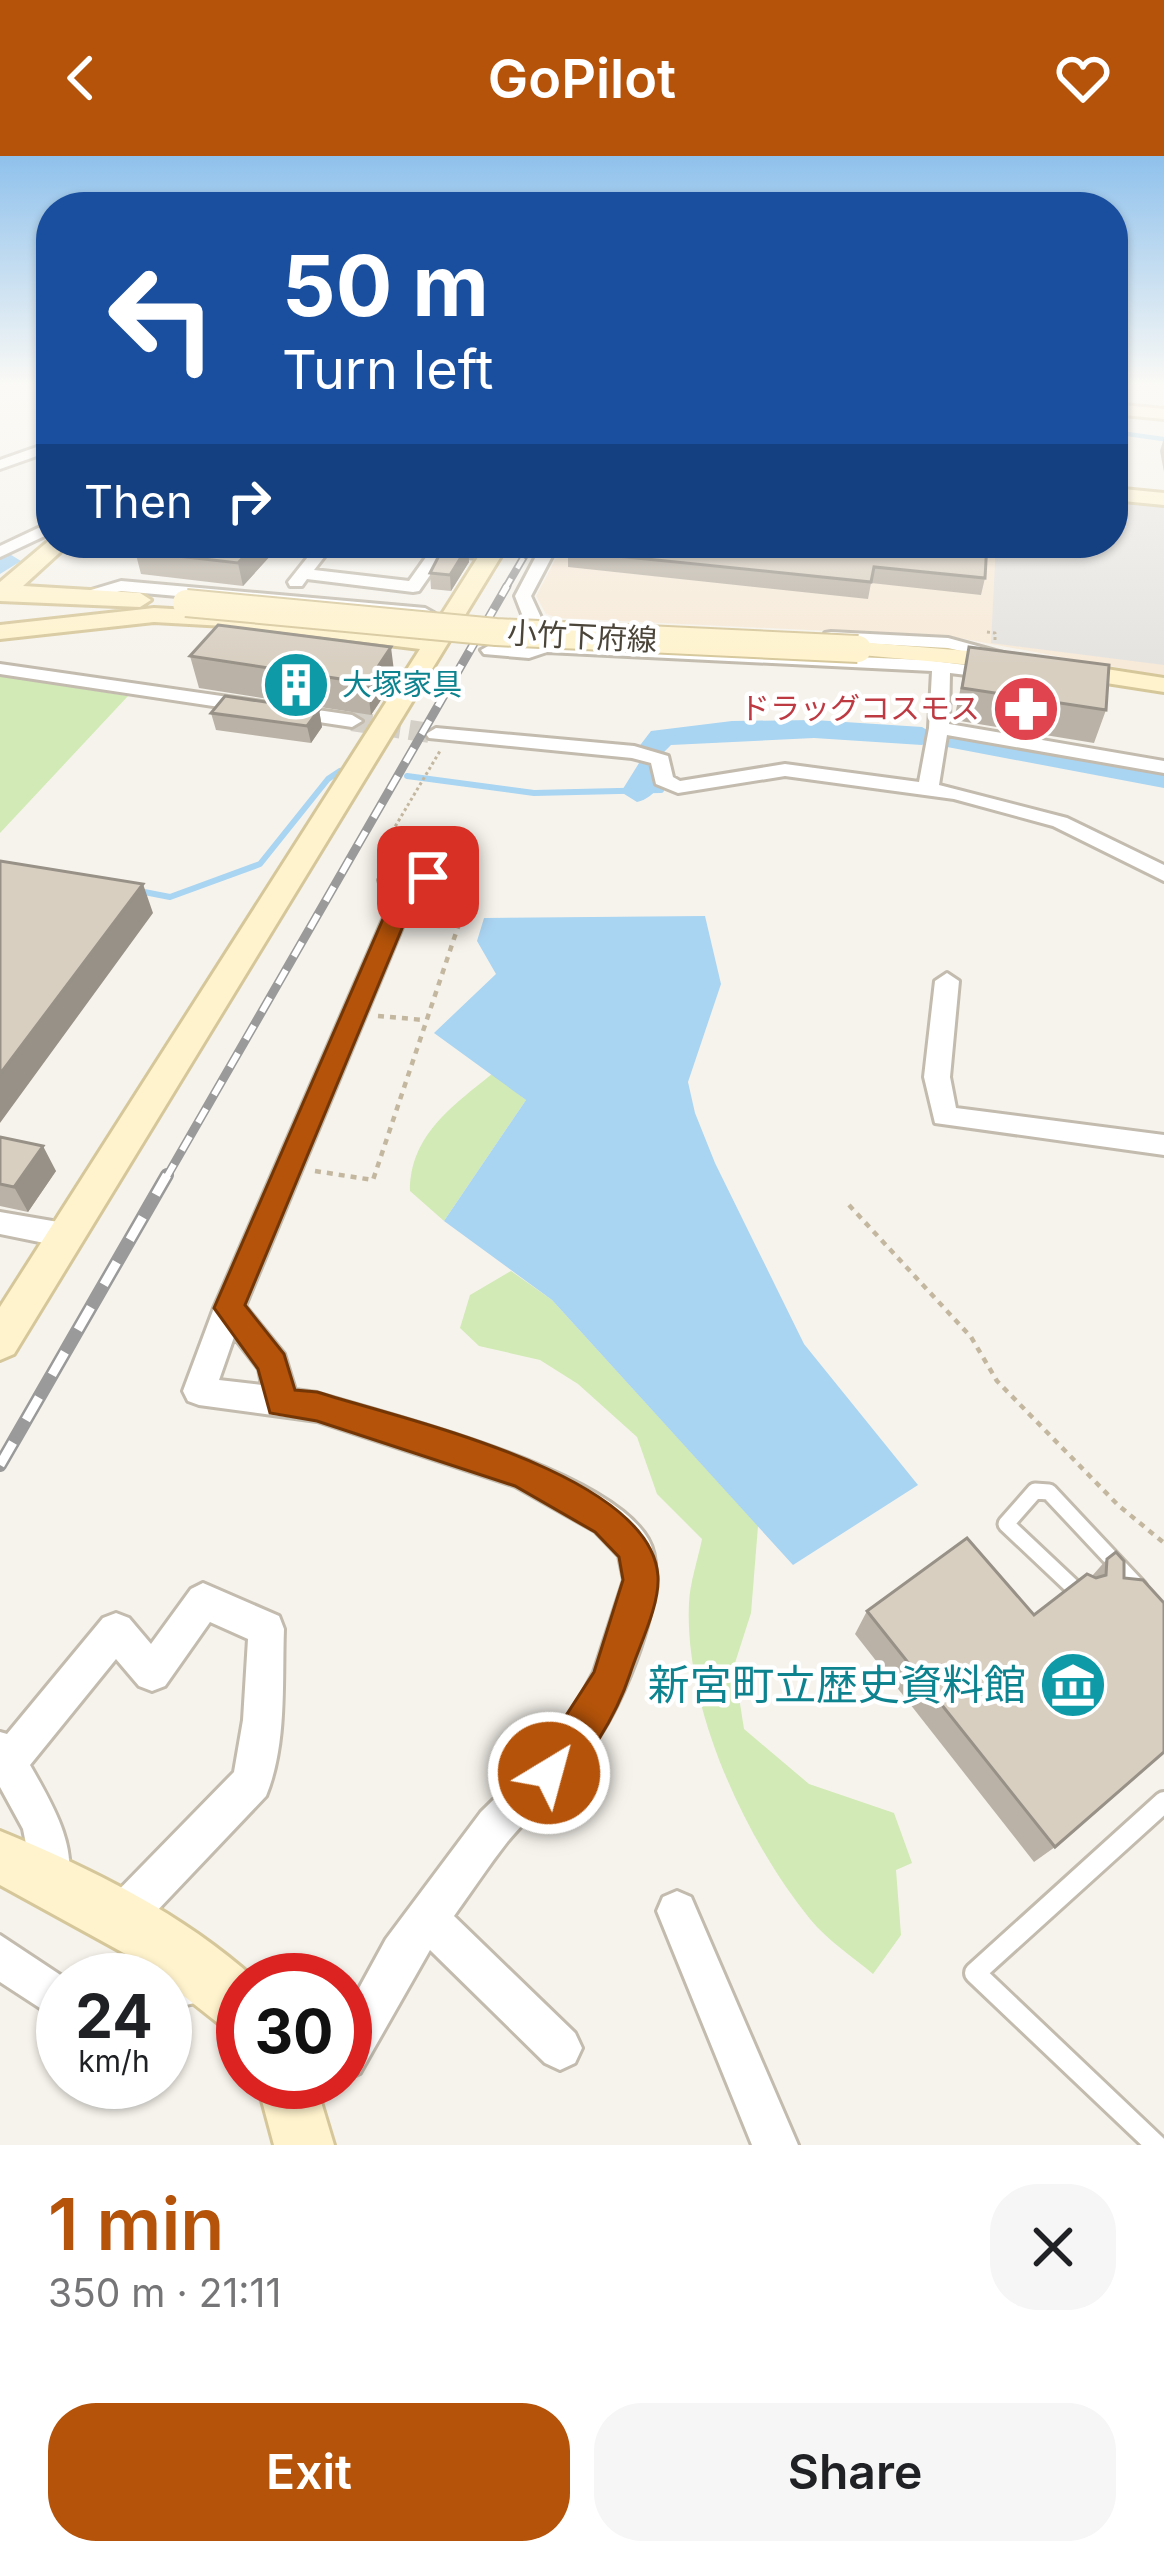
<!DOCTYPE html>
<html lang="en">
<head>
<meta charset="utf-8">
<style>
  :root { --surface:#fff; --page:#f6f6f6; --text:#202124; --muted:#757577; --accent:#b45309 }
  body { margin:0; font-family:Inter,"Noto Sans JP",sans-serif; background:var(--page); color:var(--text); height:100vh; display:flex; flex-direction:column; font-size:45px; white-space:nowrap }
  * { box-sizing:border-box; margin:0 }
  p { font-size:39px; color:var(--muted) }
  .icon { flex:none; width:66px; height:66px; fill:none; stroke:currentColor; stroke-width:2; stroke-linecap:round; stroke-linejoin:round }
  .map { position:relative; height:1989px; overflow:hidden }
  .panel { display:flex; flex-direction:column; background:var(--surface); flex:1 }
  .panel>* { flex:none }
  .banner { position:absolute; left:36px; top:36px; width:1092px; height:366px; border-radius:48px; box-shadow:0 3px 9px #0004; background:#1a4fa0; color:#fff; overflow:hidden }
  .speed { position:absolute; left:36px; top:1797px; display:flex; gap:24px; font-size:60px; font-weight:700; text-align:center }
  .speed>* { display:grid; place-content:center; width:156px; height:156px; border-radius:50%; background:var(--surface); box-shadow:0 3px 9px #0004; line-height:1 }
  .speed small { font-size:30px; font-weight:400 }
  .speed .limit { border:18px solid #d22; background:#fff; color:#111 }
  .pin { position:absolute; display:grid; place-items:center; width:102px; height:102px; color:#fff; margin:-51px; border-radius:24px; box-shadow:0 6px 18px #0006 }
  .me { position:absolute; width:132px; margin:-66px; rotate:37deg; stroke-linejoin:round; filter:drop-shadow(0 0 9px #0008) }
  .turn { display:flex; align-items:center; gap:42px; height:252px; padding:0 48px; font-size:54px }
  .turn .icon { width:156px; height:156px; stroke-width:2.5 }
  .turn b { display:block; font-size:84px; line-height:102px }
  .then { display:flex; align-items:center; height:114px; padding:0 48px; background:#0003; gap:24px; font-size:45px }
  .round { display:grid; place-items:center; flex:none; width:126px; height:126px; border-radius:48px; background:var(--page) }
  .summary { display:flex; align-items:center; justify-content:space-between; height:204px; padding:0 48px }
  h1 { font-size:72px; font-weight:600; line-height:90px; color:var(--accent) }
  .action { display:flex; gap:24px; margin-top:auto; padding:24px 48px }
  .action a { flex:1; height:138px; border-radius:48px; background:var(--accent); color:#fff; font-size:48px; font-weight:600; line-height:138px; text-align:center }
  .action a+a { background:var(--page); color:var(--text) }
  header { display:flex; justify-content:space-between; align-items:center; height:156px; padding:0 48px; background:var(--accent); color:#fff; font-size:54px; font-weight:600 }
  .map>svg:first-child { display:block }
  .commercial { fill:#f7ead8 }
  .green { fill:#d2eab5 }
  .parking { fill:#e5e3e0 }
  .water { fill:#a9d4f2 }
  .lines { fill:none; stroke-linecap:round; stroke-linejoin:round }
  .stream-far1 { stroke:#a9d4f2; stroke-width:4.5 }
  .stream { stroke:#a9d4f2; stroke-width:6 }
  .river { fill:#a9d4f2; fill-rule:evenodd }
  .street-tunnel { stroke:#d4d0c8; stroke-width:20; stroke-dasharray:20 9; stroke-linecap:butt }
  .lane-far1-casing { stroke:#c2bbae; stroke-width:21 }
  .lane-casing { stroke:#c2bbae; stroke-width:26 }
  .street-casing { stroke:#c2bbae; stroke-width:6 }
  .secondary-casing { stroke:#d6c79b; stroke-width:6 }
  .path-far1 { stroke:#c4b79f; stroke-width:3; stroke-dasharray:3 3; stroke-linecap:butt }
  .path { stroke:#c4b79f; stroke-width:4.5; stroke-dasharray:6 6; stroke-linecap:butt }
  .lane-far1 { stroke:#fff; stroke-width:15 }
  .lane { stroke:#fff; stroke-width:20 }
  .street { fill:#fff; fill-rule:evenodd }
  .secondary { fill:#fff3cd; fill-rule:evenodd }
  .rail-far2-casing { stroke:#9a9a9a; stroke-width:8 }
  .rail-far1-casing { stroke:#9a9a9a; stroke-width:9 }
  .rail-casing { stroke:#9a9a9a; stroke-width:14 }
  .rail-far2 { stroke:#fff; stroke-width:4.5; stroke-dasharray:12; stroke-linecap:butt }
  .rail-far1 { stroke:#fff; stroke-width:6; stroke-dasharray:16; stroke-linecap:butt }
  .rail { stroke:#fff; stroke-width:9; stroke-dasharray:26; stroke-linecap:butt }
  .secondary-bridge-casing { stroke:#d6c79b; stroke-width:30; stroke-linecap:butt }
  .secondary-bridge { stroke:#fff3cd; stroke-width:26 }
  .wall { fill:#bab2a6 }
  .shaded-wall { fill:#979187 }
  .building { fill:#d8cfc1; stroke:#979187; stroke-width:3 }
  .route { fill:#b45309; stroke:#753606; stroke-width:3 }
  .labels { text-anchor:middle; stroke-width:9; stroke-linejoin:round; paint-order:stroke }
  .far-street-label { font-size:30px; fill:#4b4439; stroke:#fff }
  .far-culture-label { font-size:30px; fill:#0d838f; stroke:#fff; text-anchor:start }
  .far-health-label { font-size:30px; fill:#be3a42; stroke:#fff; text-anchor:end }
  .near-culture-label { font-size:42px; fill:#0d838f; stroke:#fff; text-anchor:end }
</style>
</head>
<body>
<header><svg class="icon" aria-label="back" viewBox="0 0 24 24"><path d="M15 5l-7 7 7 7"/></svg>GoPilot<svg class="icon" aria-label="heart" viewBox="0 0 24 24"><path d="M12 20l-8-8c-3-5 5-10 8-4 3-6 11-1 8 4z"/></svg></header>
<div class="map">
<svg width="1164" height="1989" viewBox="0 0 1164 1989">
  <rect width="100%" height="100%" fill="#f6f3ec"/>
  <!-- commercial -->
  <path class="commercial" d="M1113 343 1164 348V520L954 481 558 462 546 458 536 440 564 387H1113Z"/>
  <!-- green -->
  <path class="green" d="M0 520 128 540 0 677Z
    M492 918 526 944 444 1065 410 1035C410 980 451 951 492 918Z
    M511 1115 552 1144 758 1370 751 1457 734 1510 744 1573 809 1628 894 1657 912 1707 896 1714 901 1779 873 1818C853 1801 827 1784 810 1763 745 1683 684 1551 689 1447 690 1426 698 1403 702 1383L657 1338 637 1281 578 1228 540 1204 479 1190 460 1172 470 1139Z"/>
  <!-- parking -->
  <path class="parking" d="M1113 345 1164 350V509L991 487 996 387H1113Z"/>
  <!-- water -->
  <path class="water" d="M705 760 721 828 688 926 695 957 715 1007 804 1188 918 1329 793 1409 552 1144 444 1065 526 944 434 877 496 818 477 785 484 762Z"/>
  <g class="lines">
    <!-- stream-far1 -->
    <path class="stream-far1" d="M1113 276 1163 283"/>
    <!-- stream -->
    <path class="stream" d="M407 620 534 637 661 634
      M139 735 170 741 260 708 328 623 340 615"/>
    <!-- river -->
    <path class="river" d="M8 397 21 405 0 418V399Z
      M814 564 922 571 937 580 922 589 814 582 671 589 661 599 667 606C663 625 657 641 637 646L621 636 644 599 638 592 651 575 732 565Z
      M953 575 1164 614V632L942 590 938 584Z"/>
    <!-- street-tunnel -->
    <path class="street-tunnel" d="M352 565 436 578"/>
    <defs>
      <path id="lane-far1" d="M1077 1435 1006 1368 1035 1335 1049 1336 1139 1432"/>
      <path id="lane" d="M1156 1989 975 1817 1164 1646"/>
      <path id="street" d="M51 286V295L0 313V304Z
        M51 366V377L0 401V390Z
        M319 387H335L314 414 409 425 429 397 364 392 356 387 490 393 498 398 490 403 444 399 419 435 413 436 307 423 302 430H290L288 426Z
        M543 387H559L531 440 543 466V481L557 488 925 504 1006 514V522L1000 523 950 517 949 568 1164 605V617L947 579 939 629 1067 662 1164 709V725L1053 670 954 643 785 620 678 637 656 628 651 607 632 602 429 582 426 578 436 572 634 590 668 600 673 621 680 625 785 608 919 626 929 572 932 515 547 496 529 502 484 498 481 494 490 489H533L525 483V466L515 440Z
        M121 425 425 452 434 457 425 462 121 435 79 445 71 440Z
        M831 476 948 482 1010 499 1001 504 948 492 825 485V477Z
        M0 508 352 559 362 565 352 571 0 518Z
        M406 708 432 713 441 725 435 738 412 747 245 1150 284 1198 295 1234 317 1237C395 1261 608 1313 648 1383 673 1426 628 1534 603 1574 577 1617 540 1647 508 1685 489 1709 472 1735 454 1760L575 1877 582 1892 575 1907 560 1914 545 1907 430 1794 360 1917 345 1924V1858L386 1783 481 1656 535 1603 577 1548 594 1516 624 1424 619 1400 595 1375 515 1330 317 1265 199 1249 188 1245 183 1235 214 1152 392 743 384 741 379 724ZM409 722 417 724 418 729 402 731ZM234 1181 259 1213 262 1229 219 1224Z
        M947 817 959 825 950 921 956 952 1164 979V999L935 967 924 921 935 825Z
        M0 1056 64 1067 74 1071 78 1079 74 1087 64 1091 0 1078Z
        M203 1427 279 1460 284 1473C282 1527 287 1589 266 1640L135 1778 120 1784 105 1778 99 1763 105 1748 234 1616 243 1564 248 1483 210 1466 165 1530 152 1535 139 1530 116 1503 30 1609C51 1646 82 1696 64 1738L50 1744 36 1738 23 1673 0 1631V1576L7 1578 103 1462 116 1457 129 1462 151 1488 191 1433Z
        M677 1735 691 1741 798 1989H752L657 1755 663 1741Z
        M0 1779 68 1824H63V1867L0 1826Z
        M209 1804 224 1810 230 1825 224 1840 165 1854V1824H148L150 1818Z"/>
      <path id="secondary" d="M1113 248 1164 253V263L1113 258Z
        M1113 332 1164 337V349L1113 344Z
        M51 383V387H70L23 430 140 437 151 444 140 451 0 445V426Z
        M487 387H509L14 1198 0 1204V1151L420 493 242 471 154 466 0 483V469L154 452 242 457 428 480Z
        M858 486 1016 499 1164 522V536L1016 513 850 498 846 493Z
        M0 1675C90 1712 184 1758 256 1824H243V1879L223 1871 142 1807 0 1729Z
        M257 1926H315L334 1989H274Z"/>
    </defs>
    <!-- lane-far1 casing -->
    <use href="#lane-far1" class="lane-far1-casing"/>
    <!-- lane casing -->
    <use href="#lane" class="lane-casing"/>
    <!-- street casing -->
    <use href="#street" class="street-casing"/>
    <!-- secondary casing -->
    <use href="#secondary" class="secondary-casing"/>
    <!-- path-far1 -->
    <path class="path-far1" d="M987 476 995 477V485
      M383 691 440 595"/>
    <!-- path -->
    <path class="path" d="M385 688 394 702
      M378 860 424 864
      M315 1015 373 1024 470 735 451 724
      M849 1049 971 1181 997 1225 1118 1349 1164 1387"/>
    <!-- lane-far1 -->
    <use href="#lane-far1" class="lane-far1"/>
    <!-- lane -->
    <use href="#lane" class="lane"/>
    <!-- street -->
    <use href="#street" class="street"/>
    <!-- secondary -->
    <use href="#secondary" class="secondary"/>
    <defs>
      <path id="rail-far2" d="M505 433 532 387"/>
      <path id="rail-far1" d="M166 1022 507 430"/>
      <path id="rail" d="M0 1309 167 1019"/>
    </defs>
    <!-- rail-far2 casing -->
    <use href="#rail-far2" class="rail-far2-casing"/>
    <!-- rail-far1 casing -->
    <use href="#rail-far1" class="rail-far1-casing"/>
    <!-- rail casing -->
    <use href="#rail" class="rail-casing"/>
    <!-- rail-far2 -->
    <use href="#rail-far2" class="rail-far2"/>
    <!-- rail-far1 -->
    <use href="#rail-far1" class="rail-far1"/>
    <!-- rail -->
    <use href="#rail" class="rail"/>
    <defs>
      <path id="secondary-bridge" d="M186 447 496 476 858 493"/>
    </defs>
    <!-- secondary-bridge casing -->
    <use href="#secondary-bridge" class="secondary-bridge-casing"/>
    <!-- secondary-bridge -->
    <use href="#secondary-bridge" class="secondary-bridge"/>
  </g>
  <!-- wall -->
  <path class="wall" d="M1164 282V316L1160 295Z
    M143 387H282L243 430 141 418 135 395Z
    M987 387 985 422 981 439 871 427 868 443 568 411V395Z
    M468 390 469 406 451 435 431 433 430 417Z
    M969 491 1106 554 1094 587 954 564Z
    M190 500 395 523 371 559 199 532Z
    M319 554 322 571 311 587 216 574 211 557Z
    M0 981 56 1015 28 1056 0 1050Z
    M1116 1396 1055 1691 1034 1706 855 1478 867 1455 1034 1459 1092 1420 1107 1403Z"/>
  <!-- shaded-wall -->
  <path class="shaded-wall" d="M257 387H282L243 430 238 407Z
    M468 390 469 406 451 435 450 419Z
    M391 491 395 523 371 559 367 527Z
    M319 554 322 571 311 587 307 570Z
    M143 728 153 757 0 967V918Z
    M43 990 56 1015 28 1056 14 1031Z"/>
  <!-- building -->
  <path class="building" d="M143 387H257L238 407 135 395Z
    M572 387H987L985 422 874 411 871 426 568 395Z
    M445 388 468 390 450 419 430 417Z
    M218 469 391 491 367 527 190 500Z
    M969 491 1109 509 1106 554 962 532Z
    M225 540 319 554 307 570 211 557Z
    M0 705 143 728 0 918Z
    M0 981 43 990 14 1031 0 1028Z
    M967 1382 1034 1459 1087 1418 1096 1422 1106 1419 1107 1403 1116 1396 1124 1405V1422L1143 1424 1164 1447V1596L1055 1691 867 1455Z"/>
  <!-- sky -->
  <linearGradient id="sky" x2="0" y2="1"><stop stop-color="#8fc1ec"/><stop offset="0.45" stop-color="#fbfaf6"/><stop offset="1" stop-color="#fbfaf6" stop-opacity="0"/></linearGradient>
  <rect width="1164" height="509" fill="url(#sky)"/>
  <!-- route -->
  <path class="route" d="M428 714 436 716 440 729 431 742 413 746 245 1149 284 1198 295 1234 317 1236C401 1263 651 1317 658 1420 660 1449 639 1490 630 1518 619 1552 582 1623 549 1637L535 1631 529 1617 594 1516 623 1424 619 1401 595 1376 515 1330 317 1265 270 1257 258 1213 214 1152 393 740 415 731 420 716Z"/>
  <!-- icons -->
  <defs>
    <symbol id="building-disc" viewBox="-11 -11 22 22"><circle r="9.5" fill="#0f9aa8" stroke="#fff"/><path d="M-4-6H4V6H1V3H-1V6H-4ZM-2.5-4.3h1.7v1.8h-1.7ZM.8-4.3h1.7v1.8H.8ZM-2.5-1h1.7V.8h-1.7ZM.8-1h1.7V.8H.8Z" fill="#fff"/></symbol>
    <symbol id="pharmacy-disc" viewBox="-11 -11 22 22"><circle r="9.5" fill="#e0444e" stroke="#fff"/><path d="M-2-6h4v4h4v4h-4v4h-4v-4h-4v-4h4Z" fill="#fff"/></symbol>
    <symbol id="museum-disc" viewBox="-11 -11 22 22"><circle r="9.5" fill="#0f9aa8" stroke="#fff"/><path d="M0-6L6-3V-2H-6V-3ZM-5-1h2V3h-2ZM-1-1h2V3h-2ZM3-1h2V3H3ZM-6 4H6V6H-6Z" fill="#fff"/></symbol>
  </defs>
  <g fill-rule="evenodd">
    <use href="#building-disc" x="258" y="491" width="76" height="76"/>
    <use href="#pharmacy-disc" x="988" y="515" width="76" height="76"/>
    <use href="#museum-disc" x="1035" y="1491" width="76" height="76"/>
  </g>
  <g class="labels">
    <!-- far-street labels -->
    <g class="far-street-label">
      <text transform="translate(582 481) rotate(3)" y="10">小竹下府線</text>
    </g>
    <!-- far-culture labels -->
    <g class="far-culture-label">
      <text x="342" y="539">大塚家具</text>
    </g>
    <!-- far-health labels -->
    <g class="far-health-label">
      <text x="980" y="563">ドラッグコスモス</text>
    </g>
    <!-- near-culture labels -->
    <g class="near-culture-label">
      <text x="1026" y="1544">新宮町立歴史資料館</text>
    </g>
  </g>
</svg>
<div class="speed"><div>24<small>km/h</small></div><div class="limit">30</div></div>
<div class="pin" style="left:428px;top:721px;background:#d93025"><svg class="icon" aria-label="arrive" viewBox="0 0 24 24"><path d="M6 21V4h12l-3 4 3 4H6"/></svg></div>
<svg class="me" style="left:549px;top:1617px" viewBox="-20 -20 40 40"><circle r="17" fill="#b45309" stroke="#fff" stroke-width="3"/><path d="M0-11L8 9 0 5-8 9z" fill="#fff"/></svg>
<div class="banner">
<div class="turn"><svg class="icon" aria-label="left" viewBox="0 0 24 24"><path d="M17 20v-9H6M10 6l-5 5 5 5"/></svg><div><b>50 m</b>Turn left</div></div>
<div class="then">Then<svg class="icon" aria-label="right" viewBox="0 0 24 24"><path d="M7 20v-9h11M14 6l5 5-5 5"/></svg></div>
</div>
</div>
<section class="panel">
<div class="summary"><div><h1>1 min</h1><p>350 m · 21:11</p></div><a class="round"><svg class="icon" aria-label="close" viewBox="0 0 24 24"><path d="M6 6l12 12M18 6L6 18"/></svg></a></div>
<div class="action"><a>Exit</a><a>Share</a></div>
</section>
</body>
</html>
